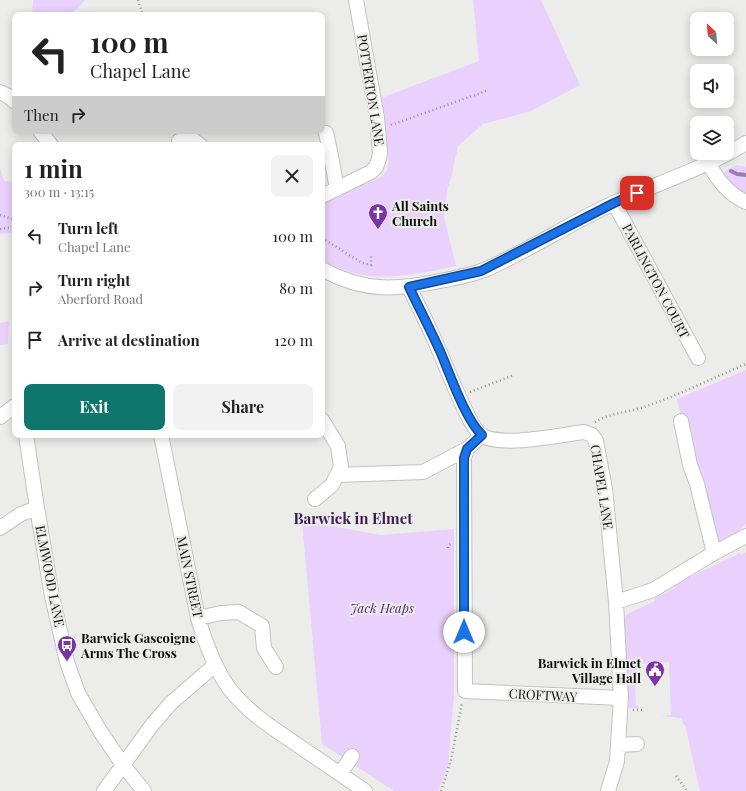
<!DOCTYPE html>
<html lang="en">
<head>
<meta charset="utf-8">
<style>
  :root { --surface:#fff; --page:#f2f2f2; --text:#222; --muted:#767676; --accent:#0f766e }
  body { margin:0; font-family:"Playfair Display",serif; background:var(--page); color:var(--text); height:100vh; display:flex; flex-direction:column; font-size:15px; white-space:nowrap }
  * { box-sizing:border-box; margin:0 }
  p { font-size:13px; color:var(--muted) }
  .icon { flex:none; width:22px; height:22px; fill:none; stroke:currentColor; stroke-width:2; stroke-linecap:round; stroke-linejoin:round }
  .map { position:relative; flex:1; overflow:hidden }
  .drawer { position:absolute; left:12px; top:142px; width:313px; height:296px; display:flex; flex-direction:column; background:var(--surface); border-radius:8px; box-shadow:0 2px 10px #0003 }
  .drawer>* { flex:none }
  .top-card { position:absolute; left:12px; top:12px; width:313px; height:122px; border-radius:8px; box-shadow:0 2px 10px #0003; background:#fff; color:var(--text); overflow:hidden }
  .needle { width:26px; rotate:334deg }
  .controls { position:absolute; left:690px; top:12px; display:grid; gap:8px }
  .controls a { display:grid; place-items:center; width:44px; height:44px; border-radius:8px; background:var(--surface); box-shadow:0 2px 10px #0003; font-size:20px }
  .pin { position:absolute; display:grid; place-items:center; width:34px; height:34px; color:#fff; margin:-17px; border-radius:8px; box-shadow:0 2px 6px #0006 }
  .me { position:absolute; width:44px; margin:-22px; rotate:0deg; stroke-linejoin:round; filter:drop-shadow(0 0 3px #0008) }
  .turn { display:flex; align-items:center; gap:14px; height:84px; padding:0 12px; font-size:18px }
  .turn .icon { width:52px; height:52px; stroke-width:2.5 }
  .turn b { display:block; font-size:28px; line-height:34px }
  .then { display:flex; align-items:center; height:38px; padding:0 12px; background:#0003; gap:8px; font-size:15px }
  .round { display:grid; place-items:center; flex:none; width:42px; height:42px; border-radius:8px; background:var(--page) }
  .head { display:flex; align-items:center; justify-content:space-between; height:68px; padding:0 12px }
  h1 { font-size:24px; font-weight:700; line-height:30px }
  .primary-button { display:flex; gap:8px; margin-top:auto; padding:8px 12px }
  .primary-button a { flex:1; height:46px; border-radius:8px; background:var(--accent); color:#fff; font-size:16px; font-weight:700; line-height:46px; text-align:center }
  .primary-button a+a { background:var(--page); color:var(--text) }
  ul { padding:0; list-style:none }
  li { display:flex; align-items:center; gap:12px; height:52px; padding:0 12px }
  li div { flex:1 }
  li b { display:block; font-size:15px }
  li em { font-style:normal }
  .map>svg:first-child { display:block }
  .green { fill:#e9d0fd }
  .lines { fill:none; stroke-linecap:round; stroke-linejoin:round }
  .stream { stroke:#9c7fb0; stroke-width:4 }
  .minor-casing { stroke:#c2c3c0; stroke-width:16 }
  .path { stroke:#939492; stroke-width:2.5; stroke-dasharray:1 3; stroke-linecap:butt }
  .minor { stroke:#fff; stroke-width:14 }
  .route-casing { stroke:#114b97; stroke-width:10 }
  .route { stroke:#1a73e8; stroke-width:7 }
  .labels { text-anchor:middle; stroke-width:4; stroke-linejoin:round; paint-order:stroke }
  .street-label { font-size:13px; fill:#0d0d0c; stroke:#ecedea }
  .poi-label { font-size:13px; font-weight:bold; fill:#0d0d0c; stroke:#ecedea; text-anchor:start }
  .park-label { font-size:13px; font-style:italic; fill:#572575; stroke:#ecedea }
  .quarter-label { font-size:15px; font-weight:bold; fill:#3e1b52; stroke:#ecedea }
</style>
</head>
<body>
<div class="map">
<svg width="746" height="791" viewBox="0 0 746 791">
  <rect width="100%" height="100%" fill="#ecedea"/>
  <!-- green -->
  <path class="green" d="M33 0H85C70 21 55 15 32 15Z
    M473 0H541L580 85 531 111 483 124 458 146 451 178 447 190 444 218 456 266C418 274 376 284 339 268 333 266 327 262 322 259V204L381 177 387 170 389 161 381 98 479 61Z
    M736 165 746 167V197L720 174Z
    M0 168 4 181 13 182 12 197 15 198V233L0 234Z
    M9 321 8 344 0 345V323Z
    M746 370V524L740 529 739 532 715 547 697 484 677 399Z
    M302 521 381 535 454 529V694L448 766 438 791H394L322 744Z
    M746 552V791H700L685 725 683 724 682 718 661 716 671 715 669 662 637 664V675L635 676 636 705H638V708H626L625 616 627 614 655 601V598L675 588 674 585 740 553 741 555Z"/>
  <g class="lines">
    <!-- stream -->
    <path class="stream" d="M731 171 737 174 746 175"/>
    <defs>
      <path id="minor" d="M0 92 8 96 15 102
        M40 131 51 145
        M179 141 193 140 200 145
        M330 151 337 189
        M322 152 330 151 326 133
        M708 163C718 180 728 194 746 202
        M322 196 371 172 376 167 379 159 380 152 377 118 356 0
        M614 203 698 358
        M322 269C364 293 399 290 445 280 460 277 477 274 491 267 533 248 572 222 614 203 658 183 705 168 746 143
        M409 287C417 304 427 322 434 339 443 357 468 426 481 435 501 448 560 435 584 432L592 435 596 441 605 489 616 602 621 698 617 761 608 791
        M0 417 15 406
        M681 421 690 465 697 484 714 553
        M26 435 37 508 52 596 67 662 78 693 100 731 123 765 144 791
        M161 435 198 618C205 642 214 667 229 688 247 712 274 729 299 746 321 761 343 776 365 791
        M482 435 467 449 464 458 465 691 621 698
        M337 475 423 472 467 449
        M315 499 332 485 341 467 338 446 322 420
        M0 528 21 514 37 508
        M616 602 653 590 714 553 746 536
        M198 618 221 613 239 612 262 626 264 648 276 667
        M618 745 637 744
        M340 774 352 756
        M104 791 152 725 171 703 215 665"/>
    </defs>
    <!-- minor casing -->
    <use href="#minor" class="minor-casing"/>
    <!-- path -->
    <path class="path" d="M138 0 143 15
      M391 125 489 90
      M0 215 15 220
      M0 229 15 227
      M322 238 362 263 371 265V256
      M470 392 514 375
      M595 422C609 413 631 412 647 406 681 394 713 378 746 364
      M448 548V546L452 543
      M633 710H643
      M676 776 687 791
      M441 791 451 760 462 703"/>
    <!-- minor -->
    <use href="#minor" class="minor"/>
  </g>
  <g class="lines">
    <defs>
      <path id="route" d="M464 632V458L467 449 482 435C465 419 450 374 440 351 430 329 419 308 409 287L481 271 614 203 637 193"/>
    </defs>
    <!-- route casing -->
    <use href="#route" class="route-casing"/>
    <!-- route -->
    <use href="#route" class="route"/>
  </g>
  <!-- icons -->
  <defs>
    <symbol id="church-pin" viewBox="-11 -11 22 30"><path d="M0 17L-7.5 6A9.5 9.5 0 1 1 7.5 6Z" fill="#7b33a5" stroke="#ecedea"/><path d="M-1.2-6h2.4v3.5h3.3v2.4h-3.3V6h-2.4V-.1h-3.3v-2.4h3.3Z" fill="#fff"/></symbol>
    <symbol id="bus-pin" viewBox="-11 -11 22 30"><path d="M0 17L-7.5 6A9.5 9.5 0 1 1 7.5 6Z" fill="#7b33a5" stroke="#ecedea"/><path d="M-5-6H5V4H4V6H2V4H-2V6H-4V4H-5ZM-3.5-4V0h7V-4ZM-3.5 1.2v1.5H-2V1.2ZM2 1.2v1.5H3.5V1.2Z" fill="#fff"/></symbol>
    <symbol id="civic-pin" viewBox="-11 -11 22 30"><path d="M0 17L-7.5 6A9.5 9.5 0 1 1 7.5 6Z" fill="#7b33a5" stroke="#ecedea"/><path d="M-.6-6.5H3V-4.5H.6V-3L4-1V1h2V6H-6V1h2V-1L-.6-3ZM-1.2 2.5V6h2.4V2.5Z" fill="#fff"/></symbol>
  </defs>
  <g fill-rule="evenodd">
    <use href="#church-pin" x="367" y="202" width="22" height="30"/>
    <use href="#bus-pin" x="56" y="634" width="22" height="30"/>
    <use href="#civic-pin" x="644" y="659" width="22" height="30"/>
  </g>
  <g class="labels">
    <!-- street labels -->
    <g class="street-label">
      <text transform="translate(371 90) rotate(81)" y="5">POTTERTON LANE</text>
      <text transform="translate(656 281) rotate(62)" y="5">PARLINGTON COURT</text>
      <text transform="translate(602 487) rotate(81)" y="5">CHAPEL LANE</text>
      <text transform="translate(50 576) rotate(79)" y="5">ELMWOOD LANE</text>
      <text transform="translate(190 577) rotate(78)" y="5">MAIN STREET</text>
      <text transform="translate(543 695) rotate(3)" y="5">CROFTWAY</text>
    </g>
    <!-- poi labels -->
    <g class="poi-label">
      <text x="392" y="211">All Saints<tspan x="392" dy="15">Church</tspan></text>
      <text x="81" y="643">Barwick Gascoigne<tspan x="81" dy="15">Arms The Cross</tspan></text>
      <text x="641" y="668" text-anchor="end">Barwick in Elmet<tspan x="641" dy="15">Village Hall</tspan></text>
    </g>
    <!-- park labels -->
    <g class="park-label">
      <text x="382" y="613">Jack Heaps</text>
    </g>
    <!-- quarter labels -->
    <g class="quarter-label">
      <text x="353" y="524">Barwick in Elmet</text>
    </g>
  </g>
</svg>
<div class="controls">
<a><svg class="needle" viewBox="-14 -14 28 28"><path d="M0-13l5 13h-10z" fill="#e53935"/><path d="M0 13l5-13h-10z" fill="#767676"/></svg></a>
<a><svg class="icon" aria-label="sound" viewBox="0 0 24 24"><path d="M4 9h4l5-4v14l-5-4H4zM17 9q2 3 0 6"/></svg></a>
<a><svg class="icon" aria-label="layers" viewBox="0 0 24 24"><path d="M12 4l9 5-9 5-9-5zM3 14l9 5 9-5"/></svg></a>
</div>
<div class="pin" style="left:637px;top:193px;background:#d93025"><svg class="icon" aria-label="arrive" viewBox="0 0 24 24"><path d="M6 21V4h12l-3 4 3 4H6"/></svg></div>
<svg class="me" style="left:464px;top:632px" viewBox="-20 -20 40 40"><circle r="19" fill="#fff"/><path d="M0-13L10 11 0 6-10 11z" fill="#1a73e8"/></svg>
<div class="top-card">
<div class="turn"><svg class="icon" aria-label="left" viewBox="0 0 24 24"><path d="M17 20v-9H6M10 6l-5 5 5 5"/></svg><div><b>100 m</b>Chapel Lane</div></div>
<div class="then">Then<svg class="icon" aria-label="right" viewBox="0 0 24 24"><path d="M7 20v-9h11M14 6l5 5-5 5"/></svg></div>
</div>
<section class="drawer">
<div class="head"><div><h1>1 min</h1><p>300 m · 13:15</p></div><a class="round"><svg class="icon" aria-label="close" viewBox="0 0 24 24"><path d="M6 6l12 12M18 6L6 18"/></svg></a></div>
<ul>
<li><svg class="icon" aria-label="left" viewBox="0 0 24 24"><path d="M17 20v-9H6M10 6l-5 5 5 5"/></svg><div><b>Turn left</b><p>Chapel Lane</p></div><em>100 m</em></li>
<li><svg class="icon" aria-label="right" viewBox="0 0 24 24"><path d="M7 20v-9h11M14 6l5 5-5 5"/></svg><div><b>Turn right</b><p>Aberford Road</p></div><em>80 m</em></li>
<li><svg class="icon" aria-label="arrive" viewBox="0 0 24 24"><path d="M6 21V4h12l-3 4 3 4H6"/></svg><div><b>Arrive at destination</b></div><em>120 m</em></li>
</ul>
<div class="primary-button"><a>Exit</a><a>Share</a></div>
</section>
</div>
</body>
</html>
